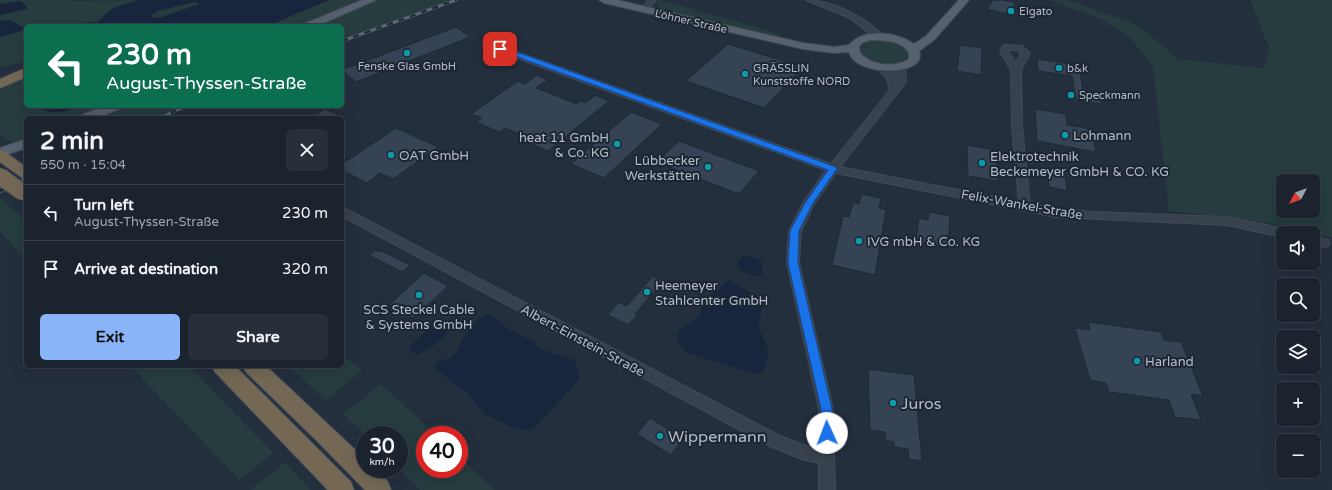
<!DOCTYPE html>
<html lang="en">
<head>
<meta charset="utf-8">
<style>
  :root { --surface:#1b232e; --page:#282f3a; --text:#f1f3f6; --muted:#a0a4aa; --line:#39404a; --accent:#8ab4f8 }
  body { margin:0; font-family:"Varela Round",sans-serif; background:var(--page); color:var(--text); height:100vh; display:flex; flex-direction:column; font-size:15px; white-space:nowrap }
  * { box-sizing:border-box; margin:0 }
  p { font-size:13px; color:var(--muted) }
  .icon { flex:none; width:22px; height:22px; fill:none; stroke:currentColor; stroke-width:2; stroke-linecap:round; stroke-linejoin:round }
  .map { position:relative; flex:1; overflow:hidden }
  .drawer { position:absolute; left:24px; top:116px; width:320px; height:252px; display:flex; flex-direction:column; background:var(--surface); border-radius:6px; box-shadow:0 4px 16px #0002,0 0 0 1px var(--line) }
  .drawer>* { flex:none }
  .hud { position:absolute; left:24px; top:24px; width:320px; height:84px; border-radius:6px; box-shadow:0 4px 16px #0002,0 0 0 1px var(--line); background:#0b6e4f; color:#fff; overflow:hidden }
  .needle { width:26px; rotate:229deg }
  .fabs { position:absolute; left:1276px; top:174px; display:grid; gap:8px }
  .fabs a { display:grid; place-items:center; width:44px; height:44px; border-radius:6px; background:var(--surface); box-shadow:0 4px 16px #0002,0 0 0 1px var(--line); font-size:20px }
  .speed { position:absolute; left:356px; top:426px; display:flex; gap:8px; font-size:20px; font-weight:700; text-align:center }
  .speed>* { display:grid; place-content:center; width:52px; height:52px; border-radius:50%; background:var(--surface); box-shadow:0 4px 16px #0002,0 0 0 1px var(--line); line-height:1 }
  .speed small { font-size:10px; font-weight:400 }
  .speed .limit { border:6px solid #d22; background:#fff; color:#111 }
  .pin { position:absolute; display:grid; place-items:center; width:34px; height:34px; color:#fff; margin:-17px; border-radius:8px; box-shadow:0 2px 6px #0006 }
  .me { position:absolute; width:44px; margin:-22px; rotate:358deg; stroke-linejoin:round; filter:drop-shadow(0 0 3px #0008) }
  .turn { display:flex; align-items:center; gap:14px; height:84px; padding:0 16px; font-size:18px }
  .turn .icon { width:52px; height:52px; stroke-width:2.5 }
  .turn b { display:block; font-size:28px; line-height:34px }
  .round { display:grid; place-items:center; flex:none; width:42px; height:42px; border-radius:6px; background:var(--page) }
  .head { display:flex; align-items:center; justify-content:space-between; height:68px; padding:0 16px }
  h1 { font-size:24px; font-weight:700; line-height:30px }
  .button { display:flex; gap:8px; margin-top:auto; padding:8px 16px }
  .button a { flex:1; height:46px; border-radius:6px; background:var(--accent); color:#111; font-size:16px; font-weight:700; line-height:46px; text-align:center }
  .button a+a { background:var(--page); color:var(--text) }
  ul { padding:0; list-style:none }
  li { display:flex; align-items:center; gap:12px; height:56px; padding:0 16px; border-top:1px solid var(--line) }
  li div { flex:1 }
  li b { display:block; font-size:15px }
  li em { font-style:normal }
  .map>svg:first-child { display:block }
  .green { fill:#263c3f; fill-rule:evenodd }
  .water { fill:#17263c; fill-rule:evenodd }
  .lines { fill:none; stroke-linecap:round; stroke-linejoin:round }
  .stream { stroke:#17263c; stroke-width:2 }
  .building { fill:#364354; stroke:#1f2835 }
  .minor-casing { stroke:#414a57; stroke-width:2 }
  .major-casing { stroke:#414a57; stroke-width:2 }
  .highway-casing { stroke:#434c59; stroke-width:2 }
  .minor { fill:#38414e; fill-rule:evenodd }
  .major { fill:#56606e; fill-rule:evenodd }
  .highway { fill:#746855; fill-rule:evenodd }
  .rail-far1-casing { stroke:#5a6575; stroke-width:3 }
  .rail-casing { stroke:#5a6575; stroke-width:4.5 }
  .rail-far1 { stroke:#1d2633; stroke-width:2; stroke-dasharray:6; stroke-linecap:butt }
  .rail { stroke:#1d2633; stroke-width:3; stroke-dasharray:8; stroke-linecap:butt }
  .highway-bridge-casing { stroke:#434c59; stroke-width:18; stroke-linecap:butt }
  .highway-bridge { stroke:#746855; stroke-width:16 }
  .route { fill:#1a73e8; stroke:#114b97 }
  .culture-dot { fill:#0f9aa8; stroke:#1d2633; stroke-width:1.5 }
  .labels { text-anchor:middle; stroke-width:4; stroke-linejoin:round; paint-order:stroke }
  .far-poi-label { font-size:11px; fill:#b4bcc9; stroke:#1d2633; text-anchor:start }
  .far-street-label { font-size:11px; fill:#b4bcc9; stroke:#1d2633 }
  .poi-label { font-size:13px; fill:#b4bcc9; stroke:#1d2633; text-anchor:start }
  .street-label { font-size:13px; fill:#b4bcc9; stroke:#1d2633 }
  .near-poi-label { font-size:16px; fill:#b4bcc9; stroke:#1d2633; text-anchor:start }
</style>
</head>
<body>
<div class="map">
<svg width="1332" height="490" viewBox="0 0 1332 490">
  <rect width="100%" height="100%" fill="#242f3e"/>
  <!-- green -->
  <path class="green" d="M0 0H70L74 1 139 0 113 8 93 26H26V62L0 67V37L24 30 11 20 0 21V15L27 9 18 1 0 4Z
    M329 0H363L300 26H267Z
    M377 0H453L342 40V26H316Z
    M658 0 664 1 780 34 776 37 656 9Z
    M1048 0H1068L1130 22 1145 31 1178 59 1264 68 1269 48 1250 0H1332V238L1296 228 1245 219 1169 211 1153 66 1130 37 1101 19ZM1283 181H1313V211H1283Z
    M194 2 200 4 159 18H154L151 15 158 11Z
    M877 39C889 40 906 42 910 55 903 75 872 62 860 55L859 46 862 43Z
    M26 73V84L23 86 26 106H37L53 113 67 111 79 106H103L74 118H26V138L14 143 0 135V85Z
    M125 106H183L155 118H96Z
    M0 198 26 221V259L0 232Z
    M342 355 362 370 326 400 288 366H342Z
    M130 366H189L273 453 240 480Z
    M381 384 436 435H425V469H459V457L495 490H420L399 469V435H365L343 414Z
    M285 462 310 490H251Z"/>
  <!-- water -->
  <path class="water" d="M139 0H329L267 26H93L113 8ZM194 2 200 4 159 18H154L151 15 158 11Z
    M21 1 27 7V9L0 15V4Z
    M11 20 23 28 24 30 0 37V21Z
    M37 106H79C65 112 50 116 37 106Z
    M743 256H750L761 260 762 275C752 278 741 272 736 264Z
    M729 280 761 299C766 310 757 315 759 326 759 332 764 337 766 343 770 352 767 365 762 373L755 374 688 353 681 347 677 339 679 330 691 323 700 314 705 301Z
    M490 314 510 330 531 340 541 349 574 360C577 366 580 371 579 378 578 382 537 426 531 431L514 428 486 415 466 392 434 368 436 362 450 358 458 350 463 338 479 318Z
    M443 322 450 325C445 341 431 347 418 355L411 352 410 348C414 340 434 325 443 322Z"/>
  <g class="lines">
    <!-- stream -->
    <path class="stream" d="M51 26 95 23
      M23 28H26"/>
  </g>
  <!-- building -->
  <path class="building" d="M993 0H1003L1016 3 1008 14 987 9Z
    M456 27 470 37 356 82 342 70Z
    M728 44 803 67 764 108 686 81Z
    M960 45 982 48 981 75 957 71Z
    M1037 59 1079 65 1083 91 1099 94 1101 104 1076 100 1072 76 1038 71Z
    M537 75 548 80 536 88 577 104 581 101 586 103 595 95 609 101 548 151 518 138 522 135 505 128 499 132 476 122 482 118 471 114 518 81 525 84Z
    M325 109 345 118H311Z
    M1035 109 1066 114 1067 125 1092 129 1096 152 1037 141Z
    M631 112 662 124 604 178 571 164Z
    M396 128 438 147 393 179 380 173 367 183 342 170V164Z
    M679 141 759 171 739 194 657 162Z
    M967 145 996 150 998 181 968 176Z
    M1047 171 1065 175 1067 191 1049 187Z
    M861 194 881 198 879 208 886 210 875 275 832 265 843 216 849 217 853 203 859 204Z
    M929 212 950 216 948 248 916 241 919 218 928 220Z
    M376 250 380 252 382 251 410 265 402 272 369 255Z
    M424 273 448 286 413 318 389 305Z
    M653 276 663 281 635 314 637 315 628 325 608 315 619 302 627 306Z
    M1088 322 1161 332 1164 340 1181 342 1203 396 1191 394 1201 420 1175 417 1169 400 1109 392 1106 383 1090 380 1075 328 1090 330Z
    M868 369 914 375 922 461 909 459 908 449 894 447V442L886 440 885 432 870 430Z
    M650 418 683 438 671 455 637 434Z"/>
  <g class="lines">
    <defs>
      <path id="minor" d="M648 0H656L647 12H641L640 10Z
        M806 0C831 0 868 18 884 37L883 39H877L850 18Z
        M486 41 831 164 890 90 887 79 877 67 879 65H885L896 77 895 70 899 65H905L906 82 840 167 1019 202 1012 126 1011 70 1000 51 1004 45 1022 46 1030 53 1021 70 1022 126 1030 204 1056 209 1094 212 1227 217 1285 229 1291 233H1283V237L1227 225 1056 217 836 173 814 204 801 231 799 263 833 409 835 490H819V463L802 459 770 446 342 216V207L780 436 803 445 819 449V409L787 263 789 231 803 203 826 170 483 46V42ZM1009 50H1017L1021 54 1016 63 1008 51Z
        M1313 236 1328 240 1330 243 1328 246 1324 247 1313 244Z"/>
      <path id="major" d="M362 0H376L317 26H303L304 24Z
        M599 0H617L803 43 834 47 849 45C864 27 897 32 914 44L926 36 959 0H969L934 40 919 51C929 76 856 78 849 52L834 53 803 49 604 3ZM870 40C882 40 902 40 909 53V59C894 68 872 66 860 53L859 47 862 43Z
        M104 106H121L119 109 97 118H80L82 115Z
        M26 139V148L0 157V148Z"/>
      <path id="highway" d="M26 68V77L0 88V79Z
        M0 150 5 152 26 167V179L21 177 0 162Z
        M212 366H235L351 482 354 490H328L215 372Z
        M243 366H266L365 459V469H375L388 482 391 490H365L316 440 246 372Z"/>
    </defs>
    <!-- minor casing -->
    <use href="#minor" class="minor-casing"/>
    <!-- major casing -->
    <use href="#major" class="major-casing"/>
    <!-- highway casing -->
    <use href="#highway" class="highway-casing"/>
    <!-- minor -->
    <use href="#minor" class="minor"/>
    <!-- major -->
    <use href="#major" class="major"/>
    <!-- highway -->
    <use href="#highway" class="highway"/>
    <defs>
      <path id="rail-far1" d="M342 41 456 0
        M160 118 186 106"/>
      <path id="rail" d="M0 191 26 179"/>
    </defs>
    <!-- rail-far1 casing -->
    <use href="#rail-far1" class="rail-far1-casing"/>
    <!-- rail casing -->
    <use href="#rail" class="rail-casing"/>
    <!-- rail-far1 -->
    <use href="#rail-far1" class="rail-far1"/>
    <!-- rail -->
    <use href="#rail" class="rail"/>
    <defs>
      <path id="highway-bridge" d="M0 176 22 192"/>
    </defs>
    <!-- highway-bridge casing -->
    <use href="#highway-bridge" class="highway-bridge-casing"/>
    <!-- highway-bridge -->
    <use href="#highway-bridge" class="highway-bridge"/>
  </g>
  <!-- route -->
  <path class="route" d="M498 47H503L836 167 837 169 813 203 799 231 798 263 832 409 833 433 831 437 827 439 823 437 821 433V409L788 263 790 231 805 203 828 170 498 50Z"/>
  <!-- markers -->
  <g class="culture-dot">
    <circle cx="1011" cy="11" r="4"/>
    <circle cx="407" cy="53" r="4"/>
    <circle cx="1059" cy="68" r="4"/>
    <circle cx="745" cy="74" r="4"/>
    <circle cx="1071" cy="95" r="4"/>
    <circle cx="1065" cy="135" r="4"/>
    <circle cx="617" cy="144" r="4"/>
    <circle cx="391" cy="155" r="4"/>
    <circle cx="982" cy="163" r="4"/>
    <circle cx="708" cy="167" r="4"/>
    <circle cx="859" cy="241" r="4"/>
    <circle cx="647" cy="292" r="4"/>
    <circle cx="419" cy="295" r="4"/>
    <circle cx="1137" cy="361" r="4"/>
    <circle cx="893" cy="403" r="4"/>
    <circle cx="660" cy="436" r="4"/>
  </g>
  <g class="labels">
    <!-- far-poi labels -->
    <g class="far-poi-label">
      <text x="1019" y="15">Elgato</text>
      <text x="407" y="70" text-anchor="middle">Fenske Glas GmbH</text>
      <text x="753" y="72">GRÄSSLIN<tspan x="753" dy="13">Kunststoffe NORD</tspan></text>
      <text x="1067" y="72">b&amp;k</text>
      <text x="1079" y="99">Speckmann</text>
    </g>
    <!-- far-street labels -->
    <g class="far-street-label">
      <text transform="translate(691 21) rotate(13)" y="4">Löhner Straße</text>
    </g>
    <!-- poi labels -->
    <g class="poi-label">
      <text x="1073" y="140">Lohmann</text>
      <text x="609" y="142" text-anchor="end">heat 11 GmbH<tspan x="609" dy="15">&amp; Co. KG</tspan></text>
      <text x="399" y="160">OAT GmbH</text>
      <text x="990" y="161">Elektrotechnik<tspan x="990" dy="15">Beckemeyer GmbH &amp; CO. KG</tspan></text>
      <text x="700" y="165" text-anchor="end">Lübbecker<tspan x="700" dy="15">Werkstätten</tspan></text>
      <text x="867" y="246">IVG mbH &amp; Co. KG</text>
      <text x="655" y="290">Heemeyer<tspan x="655" dy="15">Stahlcenter GmbH</tspan></text>
      <text x="419" y="314" text-anchor="middle">SCS Steckel Cable<tspan x="419" dy="15">&amp; Systems GmbH</tspan></text>
      <text x="1145" y="366">Harland</text>
    </g>
    <!-- street labels -->
    <g class="street-label">
      <text transform="translate(1022 204) rotate(10)" y="5">Felix-Wankel-Straße</text>
      <text transform="translate(583 340) rotate(28)" y="5">Albert-Einstein-Straße</text>
    </g>
    <!-- near-poi labels -->
    <g class="near-poi-label">
      <text x="901" y="409">Juros</text>
      <text x="668" y="442">Wippermann</text>
    </g>
  </g>
</svg>
<div class="fabs">
<a><svg class="needle" viewBox="-14 -14 28 28"><path d="M0-13l5 13h-10z" fill="#e53935"/><path d="M0 13l5-13h-10z" fill="#a0a4aa"/></svg></a>
<a><svg class="icon" aria-label="sound" viewBox="0 0 24 24"><path d="M4 9h4l5-4v14l-5-4H4zM17 9q2 3 0 6"/></svg></a>
<a><svg class="icon" aria-label="search" viewBox="0 0 24 24"><circle cx="10" cy="10" r="6"/><path d="M15 15l6 6"/></svg></a>
<a><svg class="icon" aria-label="layers" viewBox="0 0 24 24"><path d="M12 4l9 5-9 5-9-5zM3 14l9 5 9-5"/></svg></a>
<a>+</a>
<a>−</a>
</div>
<div class="speed"><div>30<small>km/h</small></div><div class="limit">40</div></div>
<div class="pin" style="left:500px;top:49px;background:#d93025"><svg class="icon" aria-label="arrive" viewBox="0 0 24 24"><path d="M6 21V4h12l-3 4 3 4H6"/></svg></div>
<svg class="me" style="left:827px;top:433px" viewBox="-20 -20 40 40"><circle r="19" fill="#fff"/><path d="M0-13L10 11 0 6-10 11z" fill="#1a73e8"/></svg>
<div class="hud">
<div class="turn"><svg class="icon" aria-label="left" viewBox="0 0 24 24"><path d="M17 20v-9H6M10 6l-5 5 5 5"/></svg><div><b>230 m</b>August-Thyssen-Straße</div></div>
</div>
<section class="drawer">
<div class="head"><div><h1>2 min</h1><p>550 m · 15:04</p></div><a class="round"><svg class="icon" aria-label="close" viewBox="0 0 24 24"><path d="M6 6l12 12M18 6L6 18"/></svg></a></div>
<ul>
<li><svg class="icon" aria-label="left" viewBox="0 0 24 24"><path d="M17 20v-9H6M10 6l-5 5 5 5"/></svg><div><b>Turn left</b><p>August-Thyssen-Straße</p></div><em>230 m</em></li>
<li><svg class="icon" aria-label="arrive" viewBox="0 0 24 24"><path d="M6 21V4h12l-3 4 3 4H6"/></svg><div><b>Arrive at destination</b></div><em>320 m</em></li>
</ul>
<div class="button"><a>Exit</a><a>Share</a></div>
</section>
</div>
</body>
</html>
